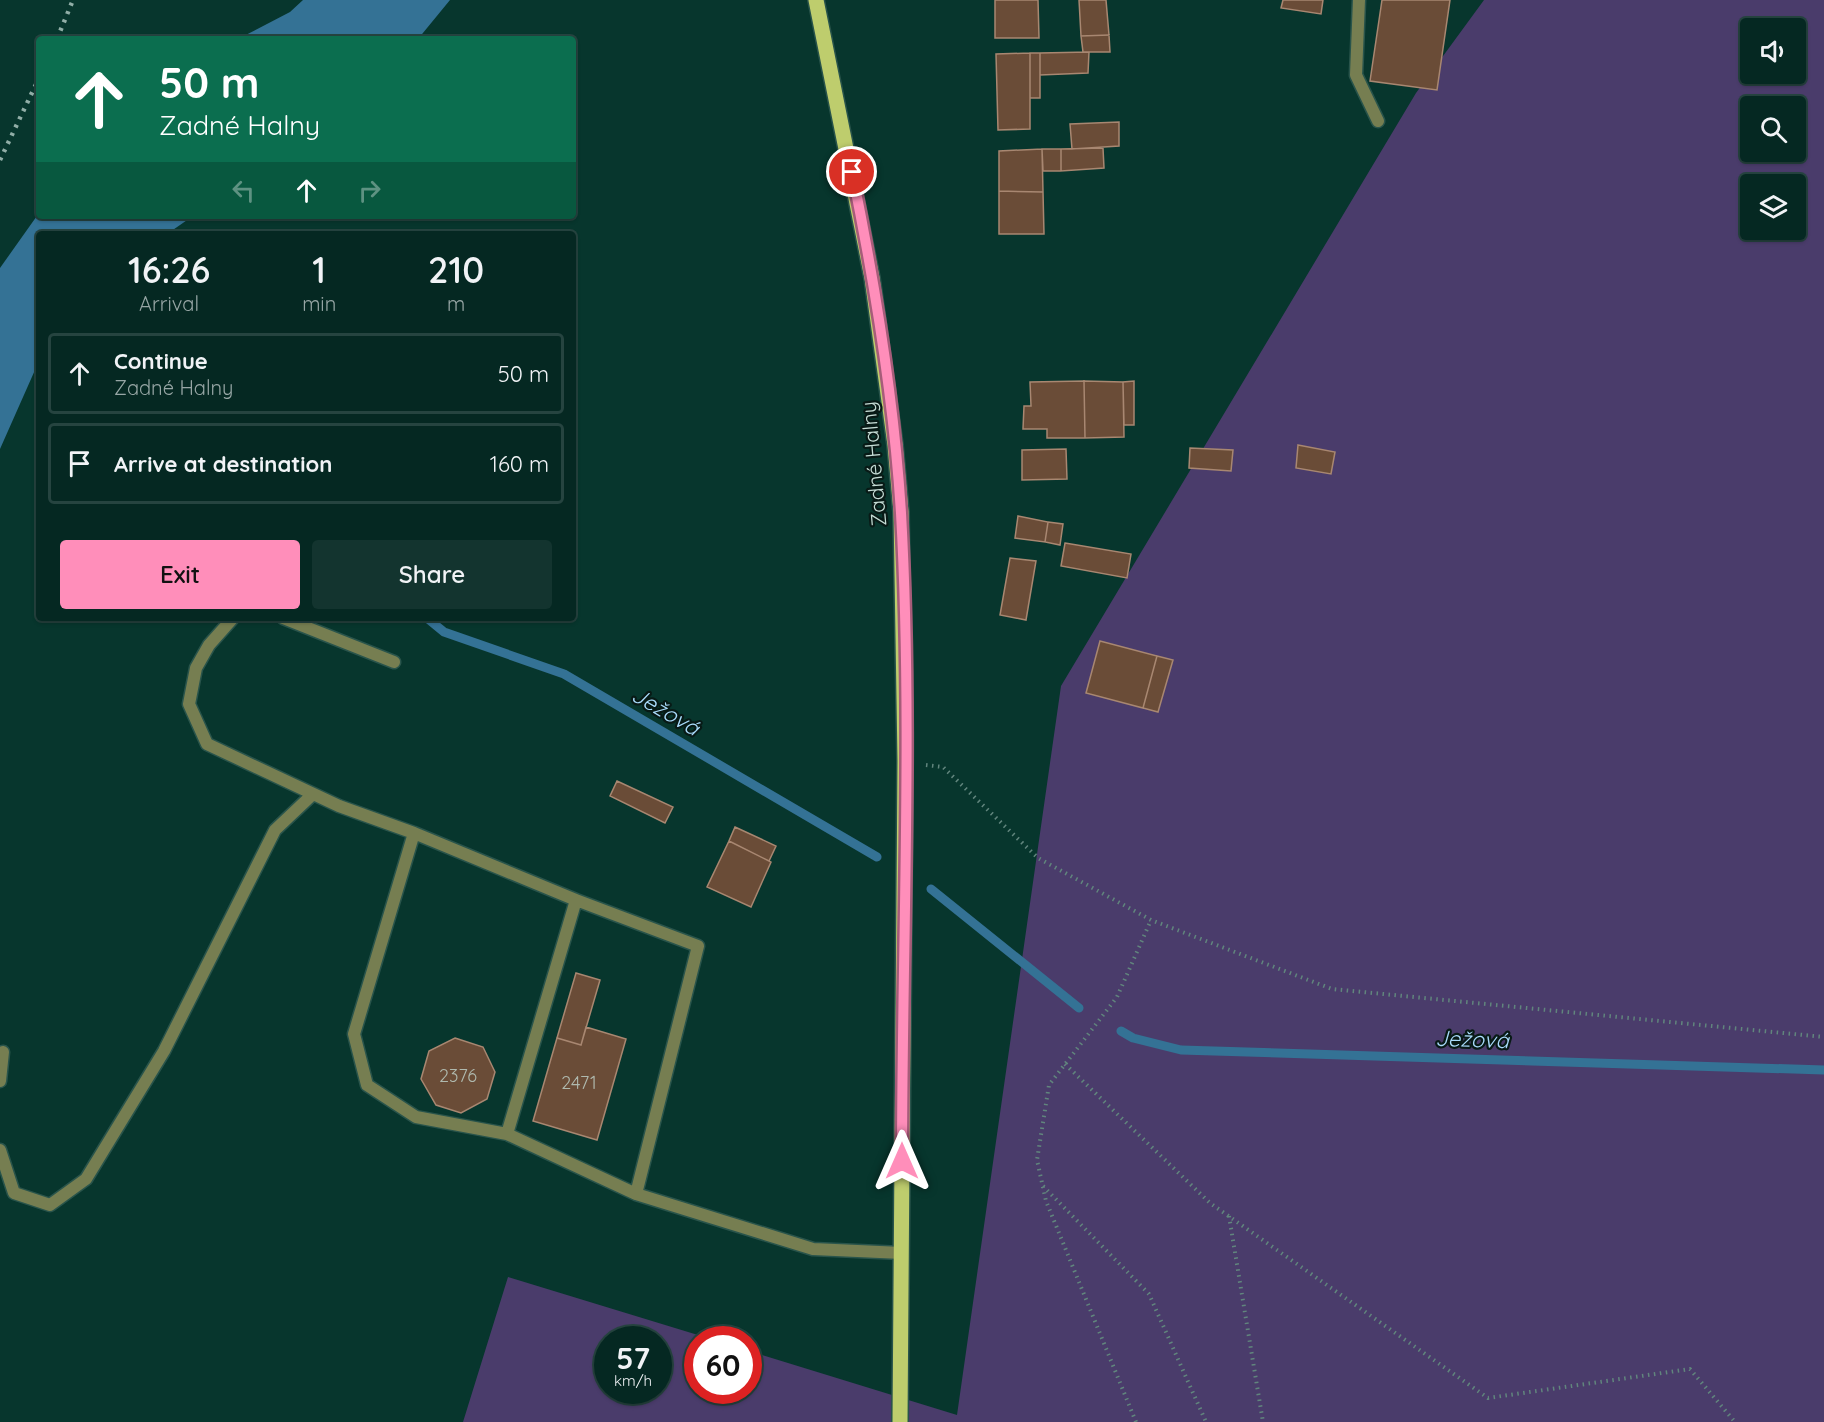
<!DOCTYPE html>
<html lang="en">
<head>
<meta charset="utf-8">
<style>
  :root { --surface:#052822; --page:#13342f; --text:#f1f3f6; --muted:#97a6a5; --line:#264440; --accent:#ff8eba }
  body { margin:0; font-family:Quicksand,sans-serif; background:var(--page); color:var(--text); height:100vh; display:flex; flex-direction:column; font-size:22px; white-space:nowrap }
  * { box-sizing:border-box; margin:0 }
  p { font-size:20px; color:var(--muted) }
  .icon { flex:none; width:33px; height:33px; fill:none; stroke:currentColor; stroke-width:2; stroke-linecap:round; stroke-linejoin:round }
  .map { position:relative; flex:1; overflow:hidden }
  .panel { position:absolute; left:36px; top:231px; width:540px; height:390px; display:flex; flex-direction:column; background:var(--surface); border-radius:6px; box-shadow:0 2px 4px #0004,0 0 0 2px var(--line) }
  .panel>* { flex:none }
  .hud { position:absolute; left:36px; top:36px; width:540px; height:183px; border-radius:6px; box-shadow:0 2px 4px #0004,0 0 0 2px var(--line); background:#0b6e4f; color:#fff; overflow:hidden }
  .fabs { position:absolute; left:1740px; top:18px; display:grid; gap:12px }
  .fabs a { display:grid; place-items:center; width:66px; height:66px; border-radius:6px; background:var(--surface); box-shadow:0 2px 4px #0004,0 0 0 2px var(--line); font-size:30px }
  .speed { position:absolute; left:594px; top:1326px; display:flex; gap:12px; font-size:30px; font-weight:700; text-align:center }
  .speed>* { display:grid; place-content:center; width:78px; height:78px; border-radius:50%; background:var(--surface); box-shadow:0 2px 4px #0004,0 0 0 2px var(--line); line-height:1 }
  .speed small { font-size:15px; font-weight:400 }
  .speed .limit { border:9px solid #d22; background:#fff; color:#111 }
  .pin { position:absolute; display:grid; place-items:center; width:51px; height:51px; color:#fff; margin:-26px; border:3px solid #fff; border-radius:50%; box-shadow:0 2px 6px #0007 }
  .me { position:absolute; width:66px; margin:-33px; rotate:0deg; stroke-linejoin:round; filter:drop-shadow(0 0 4px #0008) }
  .turn { display:flex; align-items:center; gap:21px; height:126px; padding:0 24px; font-size:27px }
  .turn .icon { width:78px; height:78px; stroke-width:2.5 }
  .turn b { display:block; font-size:42px; line-height:51px }
  .lanes { display:flex; align-items:center; height:57px; padding:0 24px; background:#0003; justify-content:center; gap:30px; direction:ltr }
  .lanes .off { opacity:.35 }
  .eta { display:flex; justify-content:space-evenly; align-items:center; height:102px; text-align:center }
  .eta b { font-size:36px; font-weight:600; line-height:42px }
  .button { display:flex; gap:12px; margin-top:auto; padding:12px 24px }
  .button a { flex:1; height:69px; border-radius:6px; background:var(--accent); color:#111; font-size:24px; font-weight:600; line-height:69px; text-align:center }
  .button a+a { background:var(--page); color:var(--text) }
  ul { padding:0; list-style:none }
  li { display:flex; align-items:center; gap:18px; height:81px; margin:0 12px 9px; padding:0 12px; border:3px solid var(--line); border-radius:6px }
  li div { flex:1 }
  li b { display:block; font-size:22px }
  li em { font-style:normal }
  .map>svg:first-child { display:block }
  .green { fill:#4a3c6b; fill-rule:evenodd }
  .water { fill:#347295 }
  .lines { fill:none; stroke-linecap:round; stroke-linejoin:round }
  .stream { stroke:#347295; stroke-width:9 }
  .building { fill:#6a4c37; stroke:#a88771; stroke-width:1.5 }
  .service-casing { stroke:#29544b; stroke-width:15 }
  .primary-casing { stroke:#29544b; stroke-width:18 }
  .path { stroke:#61857d; stroke-width:4; stroke-dasharray:1.5 4.5; stroke-linecap:butt }
  .service { stroke:#767e51; stroke-width:12 }
  .primary { stroke:#becd6d; stroke-width:15 }
  .rail { stroke:#91aea7; stroke-width:4.5; stroke-dasharray:3 6; stroke-linecap:butt }
  .route-casing { stroke:#a65c79; stroke-width:15 }
  .route { stroke:#ff8eba; stroke-width:10 }
  .labels { text-anchor:middle; stroke-width:4.5; stroke-linejoin:round; paint-order:stroke }
  .number-label { font-size:18px; fill:#afb9ae }
  .street-label { font-size:21px; fill:#c6ddd6; stroke:#081a16 }
  .water-label { font-size:22px; font-style:italic; fill:#a9dbfb; stroke:#081a16 }
</style>
</head>
<body>
<div class="map">
<svg width="1824" height="1422" viewBox="0 0 1824 1422">
  <rect width="100%" height="100%" fill="#07362d"/>
  <!-- green -->
  <path class="green" d="M1484 0H1824V1422H463L508 1277 711 1339 698 1340V1390H748L749 1351 957 1415 1061 686 1416 93ZM1750 28H1796V74H1750ZM1750 106H1796V152H1750ZM1750 184H1796V230H1750ZM608 1340H658V1390H608Z"/>
  <!-- water -->
  <path class="water" d="M303 0H450L418 39H238L290 12Z
    M39 213V216H193L167 234H39V361L0 449V268Z"/>
  <g class="lines">
    <!-- stream -->
    <path class="stream" d="M427 618 444 632 564 674 877 857
      M931 889 1079 1008
      M1121 1031 1133 1038 1181 1050 1824 1070"/>
  </g>
  <!-- building -->
  <path class="building" d="M995 0H1038L1039 38H995Z
    M1079 0H1106L1109 35 1081 36Z
    M1283 0H1323L1321 14 1281 8Z
    M1382 0H1450L1437 90 1370 81Z
    M1109 35 1110 52H1083L1081 36Z
    M1089 52 1088 73 1040 75V53Z
    M1030 53V129L998 130 996 54Z
    M1030 53H1040V98H1030Z
    M1119 122V146L1072 149 1070 124Z
    M1103 148 1104 168 1061 171V149Z
    M1042 149 1043 192 999 191V151Z
    M1042 149H1061V171H1043Z
    M999 191 1043 192 1044 234H999Z
    M1084 381 1123 382 1124 437 1085 438Z
    M1084 381 1085 438H1047V429H1023L1024 406H1031L1030 382Z
    M1134 381V425H1124L1123 382Z
    M1298 445 1335 452 1331 474 1296 468Z
    M1190 448 1233 450 1231 471 1189 468Z
    M1066 449 1067 479 1022 480V450Z
    M1018 516 1048 522 1045 542 1015 538Z
    M1048 522 1063 524 1060 545 1045 542Z
    M1065 543 1131 554 1127 578 1061 566Z
    M1010 558 1036 561 1026 620 1000 615Z
    M1100 641 1157 656 1143 708 1086 693Z
    M1157 656 1173 660 1158 712 1143 708Z
    M617 781 673 807 665 823 610 796Z
    M735 827 776 846 769 861 729 841Z
    M729 841 771 862 751 907 707 887Z
    M576 973 600 980 581 1045 557 1038Z
    M586 1027 626 1039 597 1140 533 1121 557 1038 581 1045Z
    M455 1038 483 1047 495 1072 487 1099 461 1113 436 1105 421 1079 429 1051Z"/>
  <g class="lines">
    <defs>
      <path id="service" d="M1359 0 1356 75 1378 121
        M233 618 209 645 196 668 189 704 207 744 339 806 414 833
        M283 618 394 662
        M0 1081 3 1052
        M507 1134 416 1117 367 1085 354 1034 414 833 576 900
        M0 1150 14 1193 50 1205 86 1179 164 1051 275 830 313 794
        M636 1194 507 1134 576 900 698 946 636 1194 813 1249 902 1253"/>
      <path id="primary" d="M816 0 872 278 895 445 901 512 905 761 900 1422"/>
    </defs>
    <!-- service casing -->
    <use href="#service" class="service-casing"/>
    <!-- primary casing -->
    <use href="#primary" class="primary-casing"/>
    <!-- path -->
    <path class="path" d="M926 765 943 767 1038 858 1151 920 1332 989 1824 1037
      M1065 1064 1210 1203 1488 1398 1690 1369 1735 1422
      M1043 1186 1149 1294 1206 1422
      M1229 1216 1263 1422
      M1136 1422 1046 1201 1037 1160 1049 1085 1117 997 1151 920"/>
    <!-- service -->
    <use href="#service" class="service"/>
    <!-- primary -->
    <use href="#primary" class="primary"/>
    <!-- rail -->
    <path class="rail" d="M57 39 73 0
      M0 160 39 78"/>
  </g>
  <g class="lines">
    <defs>
      <path id="route" d="M852 172C875 284 894 399 901 513 913 728 902 945 902 1161"/>
    </defs>
    <!-- route casing -->
    <use href="#route" class="route-casing"/>
    <!-- route -->
    <use href="#route" class="route"/>
  </g>
  <g class="labels">
    <!-- number labels -->
    <g class="number-label">
      <text x="458" y="1082">2376</text>
      <text x="579" y="1089">2471</text>
    </g>
    <!-- street labels -->
    <g class="street-label">
      <text transform="translate(874 464) rotate(-95)" y="7">Zadné Halny</text>
    </g>
    <!-- water labels -->
    <g class="water-label">
      <text transform="translate(666 711) rotate(30)" y="8">Ježová</text>
      <text transform="translate(1472 1039) rotate(2)" y="8">Ježová</text>
    </g>
  </g>
</svg>
<div class="fabs">
<a><svg class="icon" aria-label="sound" viewBox="0 0 24 24"><path d="M4 9h4l5-4v14l-5-4H4zM17 9q2 3 0 6"/></svg></a>
<a><svg class="icon" aria-label="search" viewBox="0 0 24 24"><circle cx="10" cy="10" r="6"/><path d="M15 15l6 6"/></svg></a>
<a><svg class="icon" aria-label="layers" viewBox="0 0 24 24"><path d="M12 4l9 5-9 5-9-5zM3 14l9 5 9-5"/></svg></a>
</div>
<div class="speed"><div>57<small>km/h</small></div><div class="limit">60</div></div>
<div class="pin" style="left:852px;top:172px;background:#d93025"><svg class="icon" aria-label="arrive" viewBox="0 0 24 24"><path d="M6 21V4h12l-3 4 3 4H6"/></svg></div>
<svg class="me" style="left:902px;top:1161px" viewBox="-20 -20 40 40"><path d="M0-17L14 15 0 8-14 15z" fill="#ff8eba" stroke="#fff" stroke-width="4"/></svg>
<div class="hud">
<div class="turn"><svg class="icon" aria-label="ahead" viewBox="0 0 24 24"><path d="M12 20V5M6 11l6-6 6 6"/></svg><div><b>50 m</b>Zadné Halny</div></div>
<div class="lanes"><svg class="icon off" aria-label="left" viewBox="0 0 24 24"><path d="M17 20v-9H6M10 6l-5 5 5 5"/></svg><svg class="icon" aria-label="ahead" viewBox="0 0 24 24"><path d="M12 20V5M6 11l6-6 6 6"/></svg><svg class="icon off" aria-label="right" viewBox="0 0 24 24"><path d="M7 20v-9h11M14 6l5 5-5 5"/></svg></div>
</div>
<section class="panel">
<div class="eta">
<div><b>16:26</b><p>Arrival</p></div>
<div><b>1</b><p>min</p></div>
<div><b>210</b><p>m</p></div>
</div>
<ul>
<li><svg class="icon" aria-label="ahead" viewBox="0 0 24 24"><path d="M12 20V5M6 11l6-6 6 6"/></svg><div><b>Continue</b><p>Zadné Halny</p></div><em>50 m</em></li>
<li><svg class="icon" aria-label="arrive" viewBox="0 0 24 24"><path d="M6 21V4h12l-3 4 3 4H6"/></svg><div><b>Arrive at destination</b></div><em>160 m</em></li>
</ul>
<div class="button"><a>Exit</a><a>Share</a></div>
</section>
</div>
</body>
</html>
